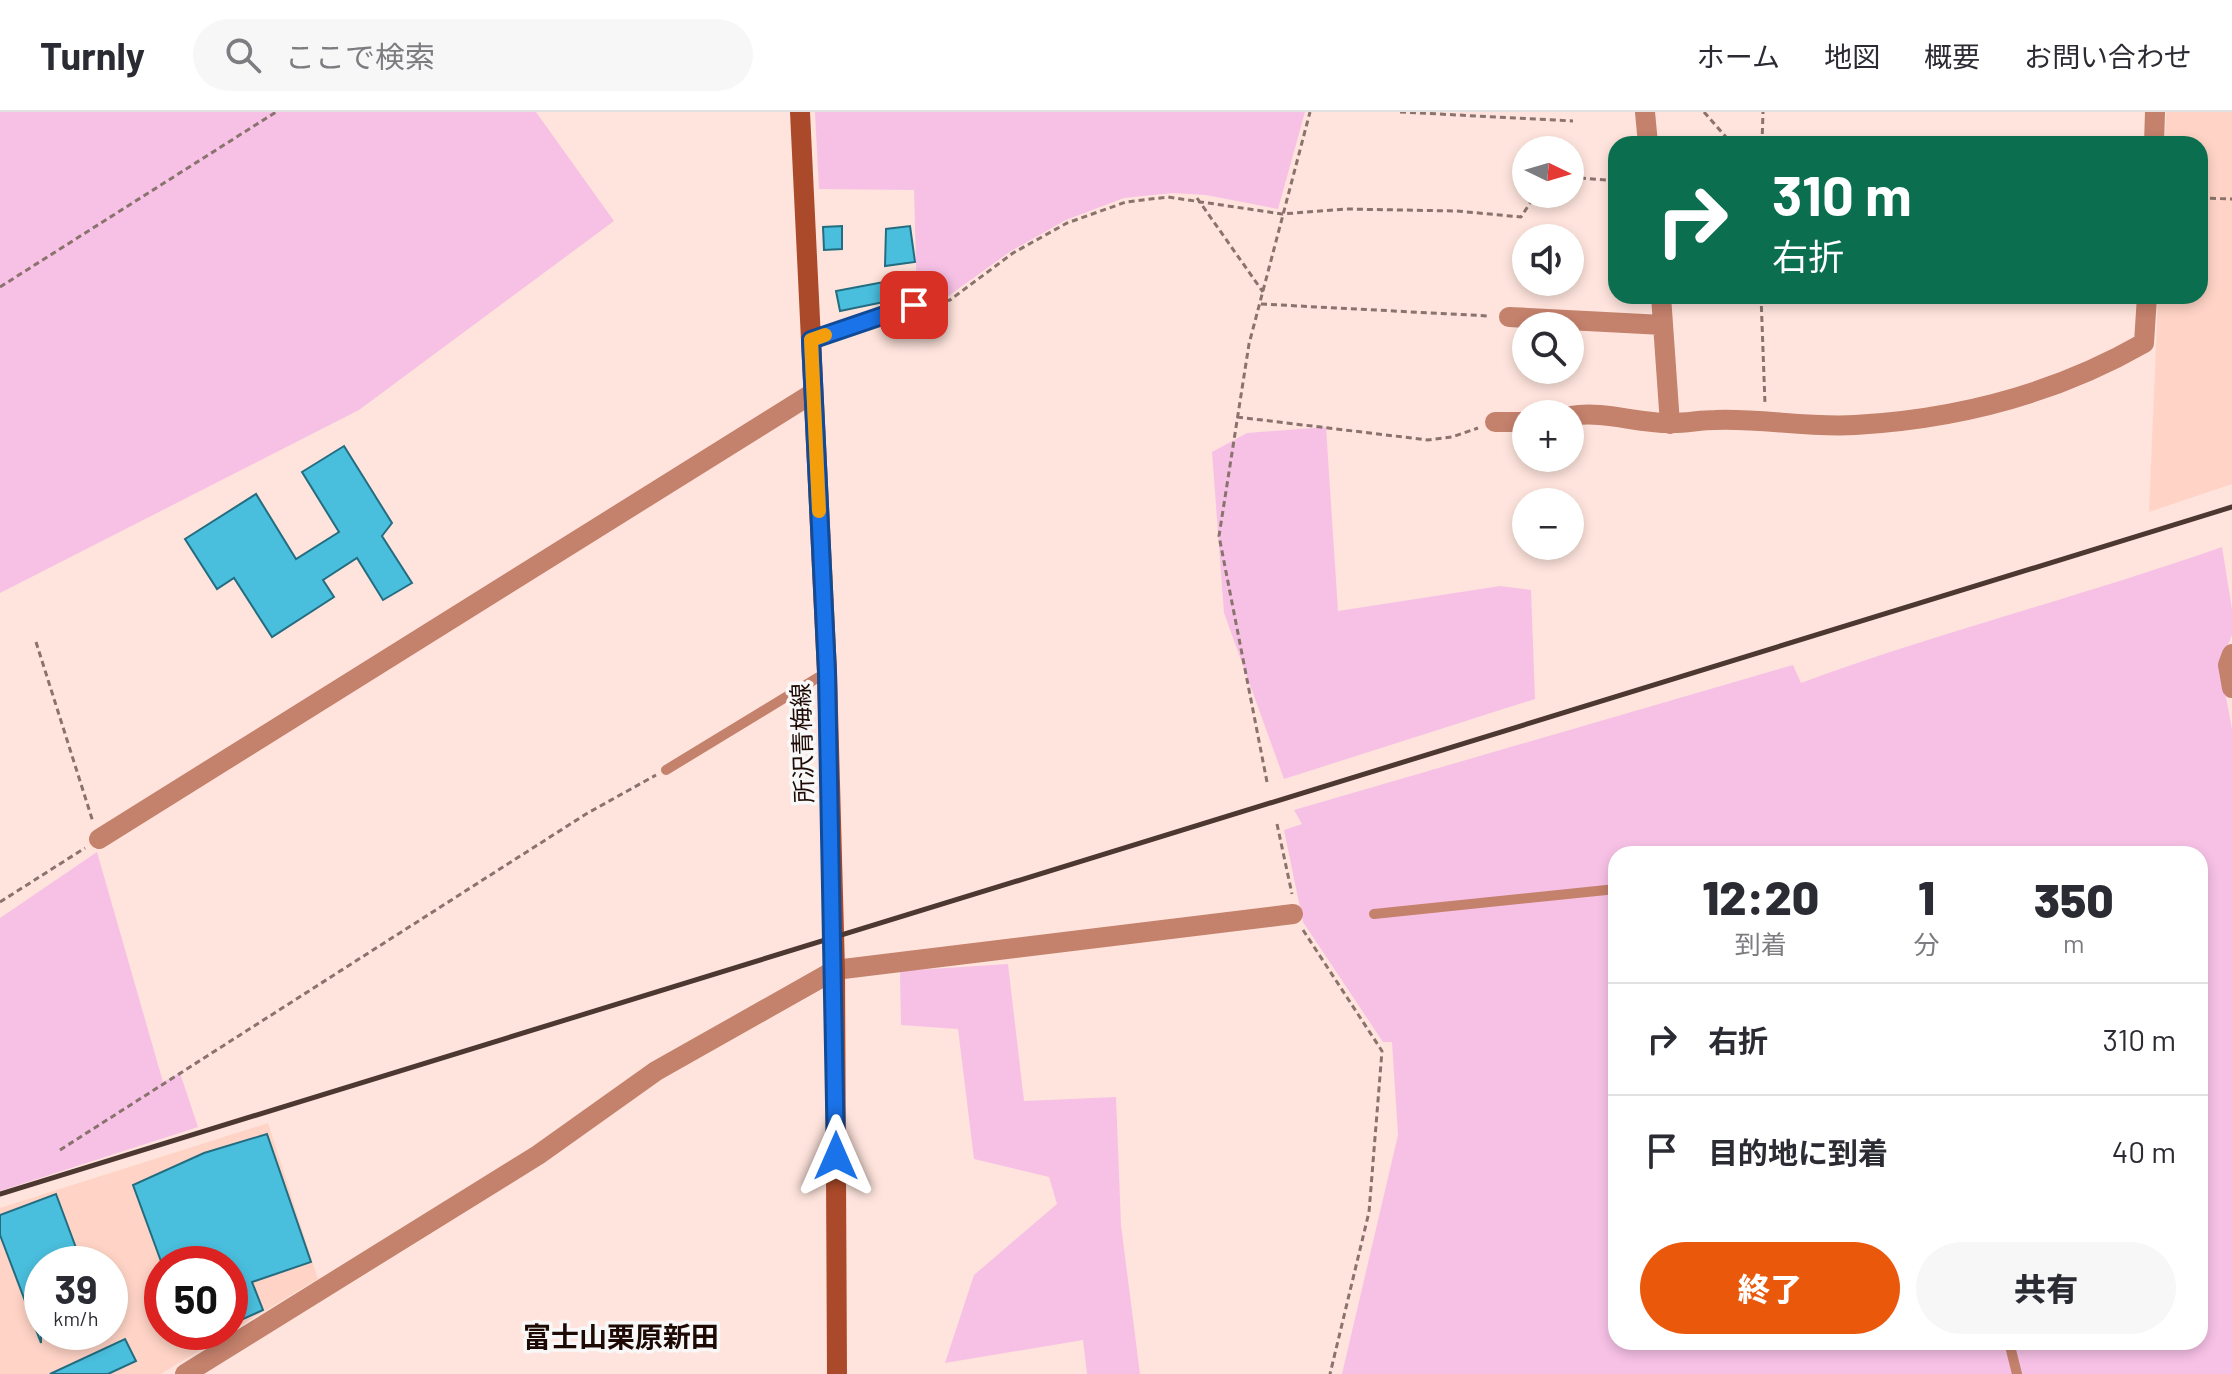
<!DOCTYPE html>
<html lang="ja">
<head>
<meta charset="utf-8">
<style>
  :root { --surface:#fff; --page:#f7f7f7; --text:#2b2b33; --muted:#7c7c81; --line:#e1e1e2; --accent:#ea580c }
  body { margin:0; font-family:Barlow,"Noto Sans JP",sans-serif; background:var(--page); color:var(--text); height:100vh; display:flex; flex-direction:column; font-size:30px; white-space:nowrap }
  * { box-sizing:border-box; margin:0 }
  p { font-size:26px; color:var(--muted) }
  .icon { flex:none; width:44px; height:44px; fill:none; stroke:currentColor; stroke-width:2; stroke-linecap:round; stroke-linejoin:round }
  .map { position:relative; flex:1; overflow:hidden }
  .side { position:absolute; left:1608px; top:734px; width:600px; height:504px; display:flex; flex-direction:column; background:var(--surface); border-radius:24px; box-shadow:0 4px 12px #0003 }
  .side>* { flex:none }
  .guide { position:absolute; left:1608px; top:24px; width:600px; height:168px; border-radius:24px; box-shadow:0 4px 12px #0003; background:#0b6e4f; color:#fff; overflow:hidden }
  .needle { width:52px; rotate:95deg }
  .buttons { position:absolute; left:1512px; top:24px; display:grid; gap:16px }
  .buttons a { display:grid; place-items:center; width:72px; height:72px; border-radius:50%; background:var(--surface); box-shadow:0 4px 12px #0003; font-size:40px }
  .speed { position:absolute; left:24px; top:1134px; display:flex; gap:16px; font-size:40px; font-weight:700; text-align:center }
  .speed>* { display:grid; place-content:center; width:104px; height:104px; border-radius:50%; background:var(--surface); box-shadow:0 4px 12px #0003; line-height:1 }
  .speed small { font-size:20px; font-weight:400 }
  .speed .limit { border:12px solid #d22; background:#fff; color:#111 }
  .pin { position:absolute; display:grid; place-items:center; width:68px; height:68px; color:#fff; margin:-34px; border-radius:16px; box-shadow:0 4px 12px #0006 }
  .me { position:absolute; width:88px; margin:-44px; rotate:0deg; stroke-linejoin:round; filter:drop-shadow(0 0 6px #0008) }
  .turn { display:flex; align-items:center; gap:28px; height:168px; padding:0 32px; font-size:36px }
  .turn .icon { width:104px; height:104px; stroke-width:2.5 }
  .turn b { display:block; font-size:56px; line-height:68px }
  .eta { display:flex; justify-content:space-evenly; align-items:center; height:136px; text-align:center }
  .eta b { font-size:48px; font-weight:800; line-height:56px }
  .primary-button { display:flex; gap:16px; margin-top:auto; padding:16px 32px }
  .primary-button a { flex:1; height:92px; border-radius:48px; background:var(--accent); color:#fff; font-size:32px; font-weight:800; line-height:92px; text-align:center }
  .primary-button a+a { background:var(--page); color:var(--text) }
  ul { padding:0; list-style:none }
  li { display:flex; align-items:center; gap:24px; height:112px; padding:0 32px; border-top:2px solid var(--line) }
  li div { flex:1 }
  li b { display:block; font-size:30px }
  li em { font-style:normal }
  header { display:flex; align-items:center; gap:48px; box-sizing:border-box; height:112px; padding:0 40px; background:var(--surface); border-bottom:2px solid var(--line) }
  header strong { font-size:38px }
  nav { display:flex; gap:44px; margin-inline-start:auto; font-size:28px }
  .search { width:560px; height:72px; background:var(--page); display:flex; align-items:center; gap:20px; box-sizing:border-box; padding:0 28px; border-radius:44px; color:var(--muted); font-size:30px }
  .map>svg:first-child { display:block }
  .built { fill:#ffd4c6; fill-rule:evenodd }
  .green { fill:#f7c1e6; fill-rule:evenodd }
  .building { fill:#4abedd; stroke:#246d80; stroke-width:2 }
  .lines { fill:none; stroke-linecap:round; stroke-linejoin:round }
  .path { stroke:#89736c; stroke-width:3; stroke-dasharray:6 4; stroke-linecap:butt }
  .lane { stroke:#c4816c; stroke-width:10 }
  .street { stroke:#c4816c; stroke-width:20 }
  .secondary { stroke:#ab4a2a; stroke-width:20 }
  .rail { stroke:#4c3731; stroke-width:5 }
  .route-casing { stroke:#114b97; stroke-width:20 }
  .route { stroke:#1a73e8; stroke-width:14 }
  .slow { stroke:#f59e0b; stroke-width:14 }
  .labels { text-anchor:middle; stroke-width:7; stroke-linejoin:round; paint-order:stroke }
  .street-label { font-size:24px; fill:#1e0a05; stroke:#f8f8f8 }
  .quarter-label { font-size:28px; font-weight:bold; fill:#1e0a05; stroke:#f8f8f8 }
</style>
</head>
<body>
<header>
<strong>Turnly</strong>
<div class="search"><svg class="icon" aria-label="search" viewBox="0 0 24 24"><circle cx="10" cy="10" r="6"/><path d="M15 15l6 6"/></svg>ここで検索</div>
<nav><a>ホーム</a><a>地図</a><a>概要</a><a>お問い合わせ</a></nav>
</header>
<div class="map">
<svg width="2232" height="1262" viewBox="0 0 2232 1262">
  <rect width="100%" height="100%" fill="#fee4dc"/>
  <!-- built -->
  <path class="built" d="M2166 0H2232V372L2149 400 2158 184H2200V32H2165Z
    M268 1011 318 1167 230 1220V1152H162V1220H230L161 1262H0V1096ZM42 1152H110V1220H42Z"/>
  <!-- green -->
  <path class="green" d="M0 0H536L614 109 359 298 0 481Z
    M815 0H1305L1278 97 1206 83 1173 81 1124 86 1066 108 1011 139 947 185 917 189 914 78 819 77Z
    M1326 315 1338 499 1500 474 1531 478 1535 587 1284 667 1224 501 1212 340 1247 321Z
    M2222 435 2232 497V523L2220 553 2232 617V1262H1342L1398 1023 1392 930H1383L1303 810 1284 718 1302 712 1294 698 1793 553 1801 571C1939 520 2083 484 2222 435ZM1616 742H2200V1230H1616Z
    M97 740 163 970 180 961 198 1015 0 1079V806Z
    M1008 852 1024 989 1116 985 1121 1113 1140 1262H1087L1083 1228 945 1251 974 1163 1057 1092 1049 1065 974 1047 958 917 901 913 900 859Z"/>
  <!-- building -->
  <path class="building" d="M842 114V137L824 138 823 115Z
    M910 114 915 150 885 154 886 117Z
    M884 170V190L840 199 836 179Z
    M344 334 392 411 382 424 412 471 383 488 357 446 323 468 334 485 272 525 234 466 217 477 185 427 256 382 296 447 339 420 302 360Z
    M267 1022 311 1150 252 1170 263 1198 230 1213V1152H162L133 1073 204 1041Z
    M56 1082 82 1152H42L41 1231 0 1123V1103Z
    M125 1227 136 1249 108 1262H50Z"/>
  <g class="lines">
    <!-- path -->
    <path class="path" d="M1400 0 1573 9
      M1704 0 1732 32
      M1762 32 1763 0
      M1570 65 1616 69
      M1197 86 1263 180
      M2200 86 2232 87
      M0 175 276 0
      M1761 184 1765 292
      M926 192 950 188 1013 141 1067 111 1126 90 1168 85 1282 102 1346 97 1457 99 1521 105 1536 82
      M1261 192 1489 204
      M1237 305 1428 328 1452 325 1478 316
      M36 530 93 710
      M1267 670 1219 424 1249 232 1310 0
      M1277 712 1292 782
      M0 790 85 736
      M1303 818 1382 939 1369 1100 1330 1262
      M60 1038 586 702 656 663"/>
    <!-- lane -->
    <path class="lane" d="M811 228 914 193
      M666 658 827 560
      M1374 802 1616 777
      M2009 1230 2017 1262"/>
    <!-- street -->
    <path class="street" d="M1645 0 1648 32
      M2154 32 2155 0
      M1661 184 1670 312
      M1509 205 1663 213
      M1570 304C1605 298 1638 312 1673 311 1687 311 1701 308 1715 308 1761 306 1808 316 1855 313 1958 307 2055 282 2144 231L2147 184
      M1495 310H1526
      M2232 542 2228 553 2232 576
      M99 727 813 281
      M185 1262 538 1043 656 959 835 858 1293 802"/>
    <!-- secondary -->
    <path class="secondary" d="M800 0 827 560 835 858 837 1262"/>
    <!-- rail -->
    <path class="rail" d="M0 1082 2232 395"/>
  </g>
  <g class="lines">
    <defs>
      <path id="route" d="M836 1044 827 560 811 228 914 193"/>
    </defs>
    <!-- route casing -->
    <use href="#route" class="route-casing"/>
    <!-- route -->
    <use href="#route" class="route"/>
    <!-- slow -->
    <path class="slow" d="M819 399 811 228 825 223"/>
  </g>
  <g class="labels">
    <!-- street labels -->
    <g class="street-label">
      <text transform="translate(803 631) rotate(-92)" y="8">所沢青梅線</text>
    </g>
    <!-- quarter labels -->
    <g class="quarter-label">
      <text x="621" y="1235">富士山栗原新田</text>
    </g>
  </g>
</svg>
<div class="buttons">
<a><svg class="needle" viewBox="-14 -14 28 28"><path d="M0-13l5 13h-10z" fill="#e53935"/><path d="M0 13l5-13h-10z" fill="#7c7c81"/></svg></a>
<a><svg class="icon" aria-label="sound" viewBox="0 0 24 24"><path d="M4 9h4l5-4v14l-5-4H4zM17 9q2 3 0 6"/></svg></a>
<a><svg class="icon" aria-label="search" viewBox="0 0 24 24"><circle cx="10" cy="10" r="6"/><path d="M15 15l6 6"/></svg></a>
<a>+</a>
<a>−</a>
</div>
<div class="speed"><div>39<small>km/h</small></div><div class="limit">50</div></div>
<div class="pin" style="left:914px;top:193px;background:#d93025"><svg class="icon" aria-label="arrive" viewBox="0 0 24 24"><path d="M6 21V4h12l-3 4 3 4H6"/></svg></div>
<svg class="me" style="left:836px;top:1044px" viewBox="-20 -20 40 40"><path d="M0-17L14 15 0 8-14 15z" fill="#1a73e8" stroke="#fff" stroke-width="4"/></svg>
<div class="guide">
<div class="turn"><svg class="icon" aria-label="right" viewBox="0 0 24 24"><path d="M7 20v-9h11M14 6l5 5-5 5"/></svg><div><b>310 m</b>右折</div></div>
</div>
<section class="side">
<div class="eta">
<div><b>12:20</b><p>到着</p></div>
<div><b>1</b><p>分</p></div>
<div><b>350</b><p>m</p></div>
</div>
<ul>
<li><svg class="icon" aria-label="right" viewBox="0 0 24 24"><path d="M7 20v-9h11M14 6l5 5-5 5"/></svg><div><b>右折</b></div><em>310 m</em></li>
<li><svg class="icon" aria-label="arrive" viewBox="0 0 24 24"><path d="M6 21V4h12l-3 4 3 4H6"/></svg><div><b>目的地に到着</b></div><em>40 m</em></li>
</ul>
<div class="primary-button"><a>終了</a><a>共有</a></div>
</section>
</div>
</body>
</html>
